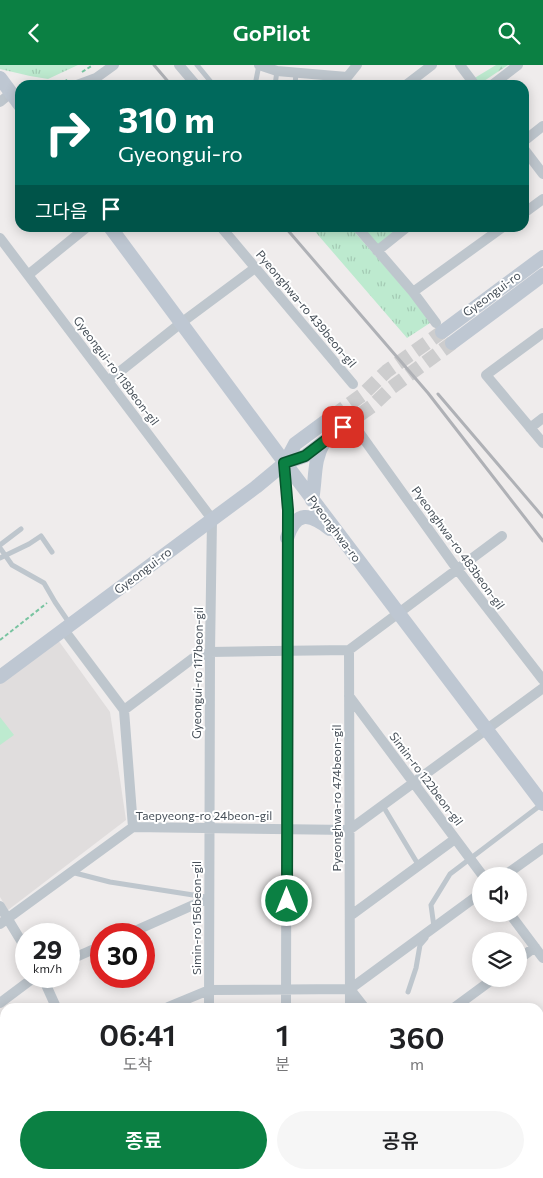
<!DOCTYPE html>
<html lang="ko">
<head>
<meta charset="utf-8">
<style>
  :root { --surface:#fff; --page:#f6f6f6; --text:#202124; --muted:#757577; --accent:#0b8043 }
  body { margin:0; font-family:Commissioner,"Noto Sans KR",sans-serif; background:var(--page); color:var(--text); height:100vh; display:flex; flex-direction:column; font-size:19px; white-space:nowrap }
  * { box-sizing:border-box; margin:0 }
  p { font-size:16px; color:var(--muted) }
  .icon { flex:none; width:28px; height:28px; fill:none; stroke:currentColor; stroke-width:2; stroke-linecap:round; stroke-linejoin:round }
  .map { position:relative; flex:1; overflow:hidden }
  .details { position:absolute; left:0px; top:938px; width:544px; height:176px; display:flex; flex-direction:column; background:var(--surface); border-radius:15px 15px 0 0; box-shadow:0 2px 12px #0003 }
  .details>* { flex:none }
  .hud { position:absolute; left:15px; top:15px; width:514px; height:152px; border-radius:15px; box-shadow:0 2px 12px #0003; background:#00695c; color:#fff; overflow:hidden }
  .buttons { position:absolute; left:472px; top:802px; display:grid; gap:10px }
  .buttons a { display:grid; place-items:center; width:55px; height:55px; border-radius:50%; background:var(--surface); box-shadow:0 2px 12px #0003; font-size:25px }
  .speed { position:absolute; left:15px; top:858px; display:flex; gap:10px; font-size:25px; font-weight:700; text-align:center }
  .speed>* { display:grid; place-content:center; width:65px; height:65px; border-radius:50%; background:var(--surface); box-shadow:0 2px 12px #0003; line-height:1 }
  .speed small { font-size:12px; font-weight:400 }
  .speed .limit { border:8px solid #d22; background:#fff; color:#111 }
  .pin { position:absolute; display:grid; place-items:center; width:42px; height:42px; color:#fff; margin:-21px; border-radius:10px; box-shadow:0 2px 8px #0006 }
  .me { position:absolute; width:55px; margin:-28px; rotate:0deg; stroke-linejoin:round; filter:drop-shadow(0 0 4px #0008) }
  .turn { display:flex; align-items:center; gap:18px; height:105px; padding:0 20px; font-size:22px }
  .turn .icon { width:65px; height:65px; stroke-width:2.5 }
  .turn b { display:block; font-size:35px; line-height:42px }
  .then { display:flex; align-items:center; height:48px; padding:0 20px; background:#0003; gap:10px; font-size:19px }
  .eta { display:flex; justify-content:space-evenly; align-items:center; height:85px; text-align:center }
  .eta b { font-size:30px; font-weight:600; line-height:35px }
  .primary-button { display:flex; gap:10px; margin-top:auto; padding:10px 20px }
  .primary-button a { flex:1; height:58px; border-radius:30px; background:var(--accent); color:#fff; font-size:20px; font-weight:600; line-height:58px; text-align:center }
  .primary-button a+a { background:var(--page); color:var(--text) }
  header { display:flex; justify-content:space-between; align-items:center; height:65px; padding:0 20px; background:var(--accent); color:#fff; font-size:22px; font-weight:600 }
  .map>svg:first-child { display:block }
  .education { fill:#e0dddd }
  .green { fill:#bdeacf }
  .forest { fill:url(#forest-firs) }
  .park { fill:url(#park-tufts) }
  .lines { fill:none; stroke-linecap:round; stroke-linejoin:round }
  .secondary-tunnel { stroke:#cdcdce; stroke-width:14; stroke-dasharray:14 7; stroke-linecap:butt }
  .path { stroke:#79c4a1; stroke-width:2; stroke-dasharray:4 2.5; stroke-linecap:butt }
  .lane { stroke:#bec6cd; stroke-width:5 }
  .street { stroke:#bec6cd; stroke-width:10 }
  .secondary { stroke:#bec7d2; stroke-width:14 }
  .rail { stroke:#afb1b6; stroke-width:3 }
  .route-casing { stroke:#07532c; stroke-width:12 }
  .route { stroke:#0b8043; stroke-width:9 }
  .labels { text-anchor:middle; stroke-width:4; stroke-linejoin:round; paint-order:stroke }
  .street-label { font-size:12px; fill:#464f58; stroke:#fff }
</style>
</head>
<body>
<header><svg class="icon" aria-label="back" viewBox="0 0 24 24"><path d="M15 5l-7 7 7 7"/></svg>GoPilot<svg class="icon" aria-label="search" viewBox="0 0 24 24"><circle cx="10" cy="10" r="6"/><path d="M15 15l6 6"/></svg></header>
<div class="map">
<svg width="543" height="1113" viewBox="0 0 543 1113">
  <defs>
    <pattern id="forest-firs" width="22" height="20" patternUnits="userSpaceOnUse" patternTransform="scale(1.25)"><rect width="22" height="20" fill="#bdeacf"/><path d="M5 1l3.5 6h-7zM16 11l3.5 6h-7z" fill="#a4cab4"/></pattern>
    <pattern id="park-tufts" width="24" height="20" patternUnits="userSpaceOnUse" patternTransform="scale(1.25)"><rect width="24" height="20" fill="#bdeacf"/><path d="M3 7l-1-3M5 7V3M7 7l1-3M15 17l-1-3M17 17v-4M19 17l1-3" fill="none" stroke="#a4cab4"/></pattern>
  </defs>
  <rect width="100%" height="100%" fill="#efecec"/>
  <!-- education -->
  <path class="education" d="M58 575 110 647 126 755 8 845 0 832V619Z"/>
  <!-- green -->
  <path class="green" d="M0 652 14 670 0 680Z"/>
  <!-- forest -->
  <path class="forest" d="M496 0H508L478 20 473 14Z"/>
  <!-- park -->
  <path class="park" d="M0 0H78L48 14 30 11 0 4Z
    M312 163H351L433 256 407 273Z
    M361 163H403L378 181Z"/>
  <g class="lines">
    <!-- secondary-tunnel -->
    <path class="secondary-tunnel" d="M333 351 362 330 387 306 442 267
      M343 362 372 341 391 323 452 278"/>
    <!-- path -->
    <path class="path" d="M82 7 93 0
      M58 20 69 14
      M0 575 47 538"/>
    <!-- lane -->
    <path class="lane" d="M197 0 211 17 216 20
      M255 20 259 0
      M275 20 277 6
      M295 20 296 8
      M0 480 21 464
      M0 483 12 500 44 518 55 537 70 559
      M0 493 29 479 41 471 52 487
      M383 741 419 801
      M71 807 110 817 206 832
      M434 862 431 840 450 809 542 739
      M408 927 416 903 420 880 426 873
      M0 980 5 982
      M0 1066 5 1068
      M83 1109 85 1113
      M440 1109 441 1113"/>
    <!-- street -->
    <path class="street" d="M179 0 196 20
      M259 0 277 6 347 12
      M460 0 475 20
      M77 20 96 13 114 0
      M341 20 357 0
      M406 20 432 0
      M492 20 518 0
      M0 37 11 28
      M524 76 543 61
      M524 84 543 109
      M524 148 543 134
      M221 162 353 319
      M357 162 413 227 436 258
      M0 173 212 454 210 587 209 942
      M377 186 407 162
      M28 210 87 162
      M413 227 503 162
      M543 268 486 310 543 378
      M108 316 181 258 255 203
      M356 363 457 504 543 615
      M530 363 543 353
      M285 398 287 445 286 942
      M64 565 124 645 133 762
      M349 585 350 942
      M349 585 502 471
      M349 631 483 811
      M124 645 192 594 210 587 349 585
      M504 811 543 783
      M0 841 26 884
      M510 849 543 893
      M350 851 455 774
      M0 859 133 762 349 765 543 623
      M128 869 209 833
      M519 894 535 882
      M69 895 101 881
      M42 911 56 942
      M350 924 481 828
      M350 924 364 942
      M0 938 36 911
      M168 942 209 925 350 924
      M455 942 493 914
      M539 956 543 953
      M539 1022 543 1028
      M539 1082 543 1081
      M0 1108 5 1113
      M130 1109 132 1113
      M350 1109V1113
      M491 1109 494 1113
      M52 1113 70 1109
      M209 1113V1109
      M286 1113V1109
      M402 1113 421 1109"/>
    <!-- secondary -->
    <path class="secondary" d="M0 13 20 40
      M110 162 285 398 543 739
      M442 267 543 192
      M452 278 543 210
      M285 398 295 379 333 351
      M312 435C316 415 313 395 324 377
      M287 473C296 445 310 448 330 464
      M0 612 256 422 285 398 305 391 343 362"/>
    <!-- rail -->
    <path class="rail" d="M154 0 171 20
      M285 162 428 328 543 476
      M438 329 543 452"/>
  </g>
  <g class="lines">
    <defs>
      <path id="route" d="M287 836 288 445 284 398 305 391 343 362"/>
    </defs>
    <!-- route casing -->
    <use href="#route" class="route-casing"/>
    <!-- route -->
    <use href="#route" class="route"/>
  </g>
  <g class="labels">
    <!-- street labels -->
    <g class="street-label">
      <text transform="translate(492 229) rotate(-36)" y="4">Gyeongui-ro</text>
      <text transform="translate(306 244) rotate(50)" y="4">Pyeonghwa-ro 439beon-gil</text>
      <text transform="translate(116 306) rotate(53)" y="4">Gyeongui-ro 118beon-gil</text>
      <text transform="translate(334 464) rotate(53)" y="4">Pyeonghwa-ro</text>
      <text transform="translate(458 483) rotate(54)" y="4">Pyeonghwa-ro 483beon-gil</text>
      <text transform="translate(143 506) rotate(-37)" y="4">Gyeongui-ro</text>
      <text transform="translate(198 608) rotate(-89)" y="4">Gyeongui-ro 117beon-gil</text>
      <text transform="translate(426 714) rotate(53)" y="4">Simin-ro 122beon-gil</text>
      <text transform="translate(337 733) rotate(-90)" y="4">Pyeonghwa-ro 474beon-gil</text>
      <text x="204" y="755">Taepyeong-ro 24beon-gil</text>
      <text transform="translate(197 853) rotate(-90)" y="4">Simin-ro 156beon-gil</text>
    </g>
  </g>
</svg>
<div class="buttons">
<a><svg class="icon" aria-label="sound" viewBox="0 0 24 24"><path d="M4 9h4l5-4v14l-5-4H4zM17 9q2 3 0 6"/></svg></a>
<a><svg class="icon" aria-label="layers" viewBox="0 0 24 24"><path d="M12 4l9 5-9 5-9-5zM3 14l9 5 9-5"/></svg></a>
</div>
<div class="speed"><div>29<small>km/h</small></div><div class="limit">30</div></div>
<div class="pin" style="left:343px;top:362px;background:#d93025"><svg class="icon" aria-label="arrive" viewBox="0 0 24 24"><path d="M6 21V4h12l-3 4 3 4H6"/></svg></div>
<svg class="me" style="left:287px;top:836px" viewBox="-20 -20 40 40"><circle r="17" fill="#0b8043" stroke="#fff" stroke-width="3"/><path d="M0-11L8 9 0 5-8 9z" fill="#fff"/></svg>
<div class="hud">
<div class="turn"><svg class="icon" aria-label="right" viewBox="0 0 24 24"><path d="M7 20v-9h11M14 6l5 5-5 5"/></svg><div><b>310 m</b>Gyeongui-ro</div></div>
<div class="then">그다음<svg class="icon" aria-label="arrive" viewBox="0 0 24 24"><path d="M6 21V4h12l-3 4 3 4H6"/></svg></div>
</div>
<section class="details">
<div class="eta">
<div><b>06:41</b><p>도착</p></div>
<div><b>1</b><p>분</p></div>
<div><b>360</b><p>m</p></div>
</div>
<div class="primary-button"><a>종료</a><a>공유</a></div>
</section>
</div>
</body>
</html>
